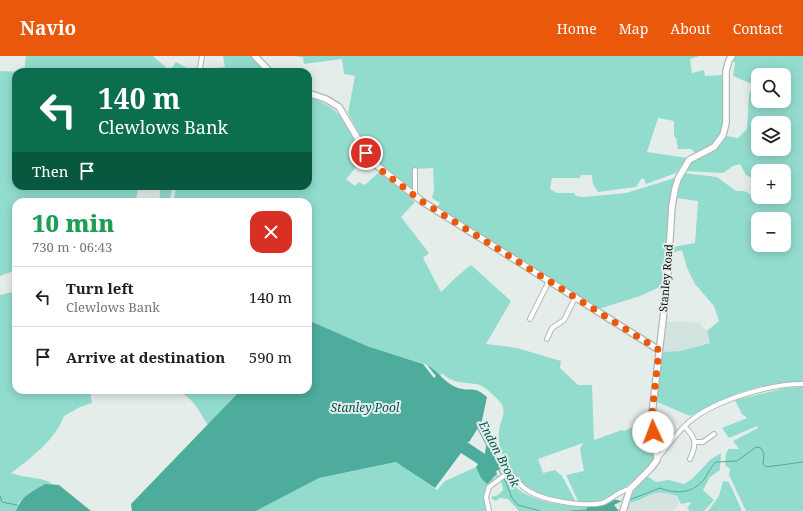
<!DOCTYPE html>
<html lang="en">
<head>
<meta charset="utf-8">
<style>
  :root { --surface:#fff; --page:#f6f6f6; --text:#202124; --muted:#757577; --line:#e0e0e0; --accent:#ea580c }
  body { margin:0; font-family:"Noto Serif",serif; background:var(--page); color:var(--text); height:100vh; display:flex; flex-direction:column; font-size:15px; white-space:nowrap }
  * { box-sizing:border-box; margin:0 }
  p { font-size:13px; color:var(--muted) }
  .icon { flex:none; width:22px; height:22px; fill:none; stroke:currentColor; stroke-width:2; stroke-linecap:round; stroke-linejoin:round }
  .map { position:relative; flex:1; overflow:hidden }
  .panel { position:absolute; left:12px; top:142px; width:300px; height:196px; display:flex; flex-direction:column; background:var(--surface); border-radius:12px; box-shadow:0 2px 10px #0003 }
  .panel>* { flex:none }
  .hud { position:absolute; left:12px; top:12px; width:300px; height:122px; border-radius:12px; box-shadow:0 2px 10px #0003; background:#0b6e4f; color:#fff; overflow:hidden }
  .fabs { position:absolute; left:751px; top:12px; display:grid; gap:8px }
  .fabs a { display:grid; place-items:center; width:40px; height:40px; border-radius:8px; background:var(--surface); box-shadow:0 2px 10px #0003; font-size:20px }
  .pin { position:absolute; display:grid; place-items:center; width:34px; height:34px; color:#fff; margin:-17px; border:2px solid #fff; border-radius:50%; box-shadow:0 1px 4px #0007 }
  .me { position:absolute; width:44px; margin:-22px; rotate:358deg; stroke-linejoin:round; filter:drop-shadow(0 0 3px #0008) }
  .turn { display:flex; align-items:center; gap:14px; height:84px; padding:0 20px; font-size:18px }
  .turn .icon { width:52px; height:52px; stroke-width:2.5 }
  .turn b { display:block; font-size:28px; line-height:34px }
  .then { display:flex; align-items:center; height:38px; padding:0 20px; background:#0003; gap:8px; font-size:15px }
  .round { display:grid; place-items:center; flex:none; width:42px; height:42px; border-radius:12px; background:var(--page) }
  .headline { display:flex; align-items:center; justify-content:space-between; height:68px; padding:0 20px }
  h1 { font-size:24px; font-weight:800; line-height:30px; color:#1e9e55 }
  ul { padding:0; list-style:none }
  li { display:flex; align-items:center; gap:12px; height:60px; padding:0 20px; border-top:1px solid var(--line) }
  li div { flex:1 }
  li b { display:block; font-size:15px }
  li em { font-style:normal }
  header { display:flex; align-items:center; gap:24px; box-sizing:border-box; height:56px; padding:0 20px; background:var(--accent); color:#fff }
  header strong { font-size:19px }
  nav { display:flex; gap:22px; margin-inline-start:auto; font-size:14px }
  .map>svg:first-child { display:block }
  .built { fill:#d3e4e0 }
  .green { fill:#92dccd; fill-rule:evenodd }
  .water { fill:#4dac9b }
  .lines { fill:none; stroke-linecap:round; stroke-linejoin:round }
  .stream { stroke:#4dac9b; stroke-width:1 }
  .street-casing { stroke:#b0b8b6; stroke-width:6 }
  .secondary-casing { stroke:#b0b8b6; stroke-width:8 }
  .street { stroke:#fff; stroke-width:4 }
  .secondary { stroke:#fff; stroke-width:5.5 }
  .route { stroke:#ea580c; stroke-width:7; stroke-dasharray:0 12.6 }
  .labels { text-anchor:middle; stroke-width:4; stroke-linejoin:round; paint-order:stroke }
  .street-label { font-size:11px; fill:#0b0d0d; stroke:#e5edeb }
  .water-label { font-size:12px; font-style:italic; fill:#00564b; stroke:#e5edeb }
</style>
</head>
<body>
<header>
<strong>Navio</strong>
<nav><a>Home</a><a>Map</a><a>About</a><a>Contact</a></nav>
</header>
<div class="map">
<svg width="803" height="455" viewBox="0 0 803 455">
  <rect width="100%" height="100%" fill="#e5edeb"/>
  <!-- built -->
  <path class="built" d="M679 265 699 267 707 275 710 287 681 295 662 296 666 266Z
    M659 435 677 440 679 447 673 455H626L628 447 635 446Z"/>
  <!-- green -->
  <path class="green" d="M26 0H153L170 15 176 6 194 16H16V130H138L136 146H16V214L0 220V15L24 16Z
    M223 0H252L266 16H216L215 12 225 11Z
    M294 0H699L690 3 692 17 704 14 705 20 723 19V78L714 88 695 97 691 93H678L676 82 674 80V65L658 62 647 96 687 102 676 117 646 128 644 123 642 122 636 131 598 136 593 128 592 119H581L580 122H552L550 133 557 137H574L576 140 583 141 626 137 675 122 670 151 664 229 640 240 599 253 436 152 440 147 432 142 434 134 433 112 414 113V136L391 116 376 108 348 57 355 20 344 18 342 3 304 8 303 1Z
    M735 0H803V326L766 331 762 330 738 337 690 360 657 346 662 296 681 295 710 287 707 275 719 265 714 250 695 228 687 212 682 194 672 197 673 191 695 187 698 145 676 142 681 122 684 117 717 121 736 135H744L752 139 758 126V141H784V115H758V125L746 119 740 108 733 110 723 117 685 115C689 96 719 99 726 80L738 82 747 73 749 39 752 28 733 20 735 7 732 4ZM758 19H784V45H758ZM758 67H784V93H758ZM758 163H784V189H758Z
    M308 41C344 52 349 72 364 102L346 123 355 130 359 126 365 129 379 116 390 123 415 146 401 161 429 197 423 202 441 236 455 222 471 209 511 245 486 288 517 292 561 305 560 312 578 329H592L594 384 622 374 625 375 634 370 649 372 654 402C646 416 621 436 607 443 599 447 588 447 579 447L566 419 584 415 580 393 583 387 538 403 543 417 555 414 562 420 576 446C564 444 551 442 540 438 516 430 496 400 499 375 500 365 508 355 500 346 494 340 485 329 476 328 463 326 453 328 442 317L440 321 427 309 367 290 308 264V146H173L177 130H308Z
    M161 130H172L170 146H159Z
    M16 221V334H90L92 347 80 351 64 360C55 384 31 402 11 417 25 423 44 420 53 429L45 428 19 446 16 455H0V239L13 236 12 223Z
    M803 331V455H746L729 419 730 413 725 409 726 397 729 393H739L733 385 758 372 757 370 729 382 722 372 747 362 742 358 735 344 785 332Z
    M169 334H241L208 369C196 351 192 337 169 334Z
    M721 397 720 414 710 421 703 434 714 444 704 455H690L687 452 692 446 681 448 677 440C649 430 650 444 628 447L632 435 647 420 656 426 669 424 684 428 692 423 711 403Z
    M397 406 437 434 445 425 476 411 482 422 494 423 497 418 499 421 486 436 488 455H256L319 422Z
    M507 420C512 423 514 430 519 434 539 447 563 450 587 451L586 455H519L508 443 500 442 496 445 492 443 491 441 498 439 503 434 501 424Z
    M723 425 729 426 742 455H708L719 440Z"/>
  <!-- water -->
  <path class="water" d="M308 264 367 290 423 308 434 322 436 320 427 309C439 316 444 327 458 332 472 336 473 329 487 341L481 369 477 368 478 372 469 386H467L485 398 486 390C495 391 502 405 501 413L496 415 497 418 487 428 481 422 476 411 478 408 461 397 435 432 396 406 319 422 256 455H132L131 448 241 334H308Z
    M45 428 59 429 91 455H16C21 440 32 436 45 428Z
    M612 443 622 445 614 449 619 455H586L587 451Z"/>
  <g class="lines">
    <!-- stream -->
    <path class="stream" d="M476 369 487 390
      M499 414 502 420
      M504 422 512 442 518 449 540 455
      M0 440 2 446 17 449
      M629 444 660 432C677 439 694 437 705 422 709 416 711 410 716 406L737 405 756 391 761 392 764 398 763 408 766 411 803 406
      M571 455 587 454"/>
    <defs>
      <path id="street" d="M197 15 200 12 202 0
        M415 114V140
        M530 263 549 225
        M547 283 552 272 564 264 575 242
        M685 371C696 382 697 388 690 403
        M696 386H703L714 378
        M657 403C667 391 677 376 689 366 715 344 769 328 803 328
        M489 455 486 441 489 431 509 416C515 422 521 431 529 435 544 445 585 451 602 447 612 444 619 434 630 433"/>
      <path id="secondary" d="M255 0 270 16
        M308 37 326 43 339 51 371 105 423 146 659 294
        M623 455 630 433 651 412 657 404 652 358 667 229 672 150 675 133 678 123 689 104 714 91 723 79 726 67V15L729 4 732 0"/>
    </defs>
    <!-- street casing -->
    <use href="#street" class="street-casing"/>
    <!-- secondary casing -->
    <use href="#secondary" class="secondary-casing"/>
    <!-- street -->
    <use href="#street" class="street"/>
    <!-- secondary -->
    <use href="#secondary" class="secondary"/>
  </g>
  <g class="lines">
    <!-- route -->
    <path class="route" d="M366 97 378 112 423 146 659 294 652 358 653 376"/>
  </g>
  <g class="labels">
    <!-- street labels -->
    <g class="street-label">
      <text transform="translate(666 222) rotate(-85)" y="4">Stanley Road</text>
    </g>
    <!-- water labels -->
    <g class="water-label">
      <text x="365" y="356">Stanley Pool</text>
      <text transform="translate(499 398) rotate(62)" y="4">Endon Brook</text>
    </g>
  </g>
</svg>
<div class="fabs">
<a><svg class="icon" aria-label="search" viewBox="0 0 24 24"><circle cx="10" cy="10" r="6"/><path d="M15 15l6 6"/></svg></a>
<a><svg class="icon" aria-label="layers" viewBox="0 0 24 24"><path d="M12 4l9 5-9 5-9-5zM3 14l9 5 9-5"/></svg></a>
<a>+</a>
<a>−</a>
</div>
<div class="pin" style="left:366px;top:97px;background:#d93025"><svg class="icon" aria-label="arrive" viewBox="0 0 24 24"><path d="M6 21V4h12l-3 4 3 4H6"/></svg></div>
<svg class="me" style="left:653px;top:376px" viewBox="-20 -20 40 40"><circle r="19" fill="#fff"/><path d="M0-13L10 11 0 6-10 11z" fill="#ea580c"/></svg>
<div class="hud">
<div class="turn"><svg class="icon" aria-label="left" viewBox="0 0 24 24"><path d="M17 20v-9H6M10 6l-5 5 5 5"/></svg><div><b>140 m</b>Clewlows Bank</div></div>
<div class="then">Then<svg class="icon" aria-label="arrive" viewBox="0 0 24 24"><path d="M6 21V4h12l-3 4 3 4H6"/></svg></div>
</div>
<section class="panel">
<div class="headline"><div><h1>10 min</h1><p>730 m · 06:43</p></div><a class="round" style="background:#d93025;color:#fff"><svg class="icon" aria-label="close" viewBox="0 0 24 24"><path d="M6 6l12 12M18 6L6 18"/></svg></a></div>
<ul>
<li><svg class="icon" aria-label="left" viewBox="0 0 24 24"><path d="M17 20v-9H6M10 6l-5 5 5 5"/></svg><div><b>Turn left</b><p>Clewlows Bank</p></div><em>140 m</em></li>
<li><svg class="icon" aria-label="arrive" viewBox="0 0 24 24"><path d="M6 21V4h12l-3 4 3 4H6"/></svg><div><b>Arrive at destination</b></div><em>590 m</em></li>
</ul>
</section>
</div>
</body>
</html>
